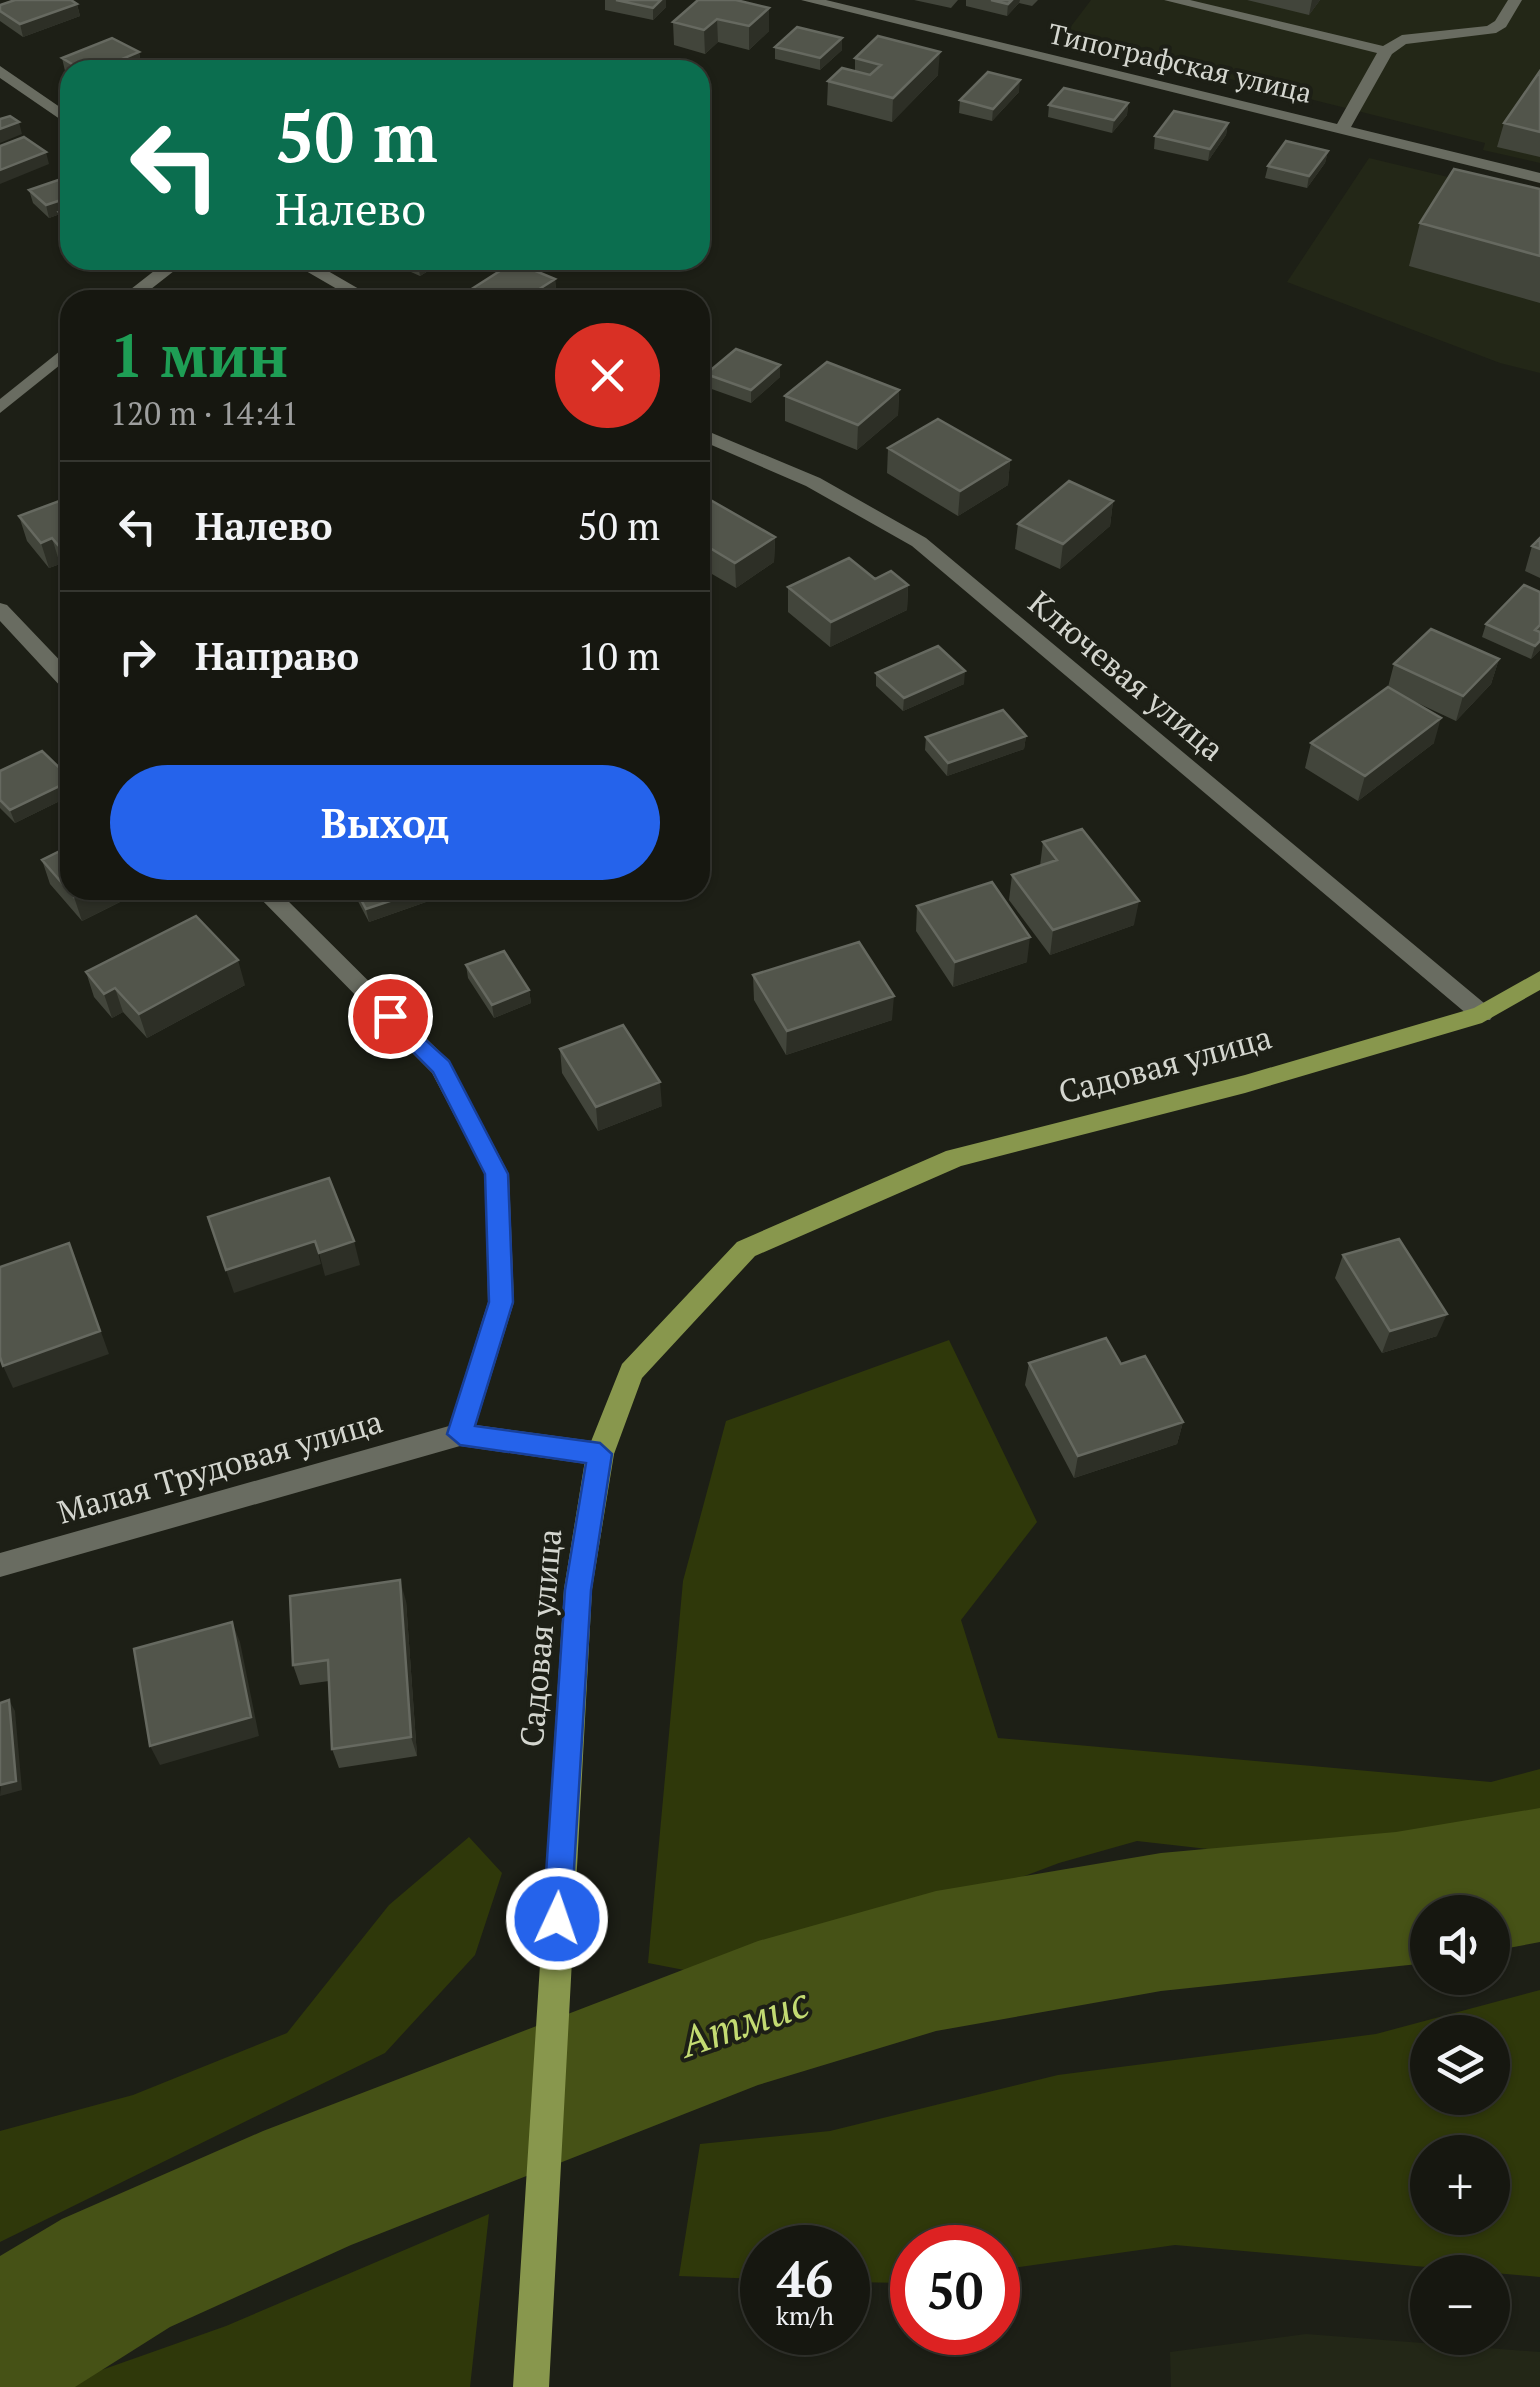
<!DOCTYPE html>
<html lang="ru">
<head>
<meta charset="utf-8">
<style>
  :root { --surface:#161710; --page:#23241e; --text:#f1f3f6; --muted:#9e9f9f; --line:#353630; --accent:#2563eb }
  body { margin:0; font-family:"PT Serif",serif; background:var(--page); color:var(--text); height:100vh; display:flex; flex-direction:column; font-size:38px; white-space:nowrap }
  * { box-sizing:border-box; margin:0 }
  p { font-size:32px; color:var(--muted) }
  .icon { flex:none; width:55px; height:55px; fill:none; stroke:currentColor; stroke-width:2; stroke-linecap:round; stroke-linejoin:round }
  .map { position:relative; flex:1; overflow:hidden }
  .sheet { position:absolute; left:60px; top:290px; width:650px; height:610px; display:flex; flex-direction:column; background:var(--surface); border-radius:30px; box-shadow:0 2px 8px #0004,0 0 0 2px var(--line) }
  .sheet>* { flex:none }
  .top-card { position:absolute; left:60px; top:60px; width:650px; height:210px; border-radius:30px; box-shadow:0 2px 8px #0004,0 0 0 2px var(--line); background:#0b6e4f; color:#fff; overflow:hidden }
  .controls { position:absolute; left:1410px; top:1895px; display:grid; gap:20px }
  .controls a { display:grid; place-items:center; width:100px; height:100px; border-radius:50%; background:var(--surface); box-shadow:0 2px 8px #0004,0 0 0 2px var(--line); font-size:50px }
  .speed { position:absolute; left:740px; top:2225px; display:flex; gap:20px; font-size:50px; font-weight:700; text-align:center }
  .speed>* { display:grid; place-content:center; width:130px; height:130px; border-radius:50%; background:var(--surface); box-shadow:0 2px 8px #0004,0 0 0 2px var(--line); line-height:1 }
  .speed small { font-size:25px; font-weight:400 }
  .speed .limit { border:15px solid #d22; background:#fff; color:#111 }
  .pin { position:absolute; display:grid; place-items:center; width:85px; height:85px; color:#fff; margin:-42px; border:5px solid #fff; border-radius:50%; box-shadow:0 2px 10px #0007 }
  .me { position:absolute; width:110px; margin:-55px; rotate:3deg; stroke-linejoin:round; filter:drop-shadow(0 0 8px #0008) }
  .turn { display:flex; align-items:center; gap:35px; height:210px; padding:0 50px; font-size:45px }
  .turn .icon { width:130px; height:130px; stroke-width:2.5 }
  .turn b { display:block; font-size:70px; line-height:85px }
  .round { display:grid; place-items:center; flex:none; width:105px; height:105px; border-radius:52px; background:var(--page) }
  .head { display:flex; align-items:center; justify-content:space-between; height:170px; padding:0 50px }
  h1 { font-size:60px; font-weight:700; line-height:75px; color:#1e9e55 }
  .cta { display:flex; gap:20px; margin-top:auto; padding:20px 50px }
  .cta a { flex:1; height:115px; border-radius:60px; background:var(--accent); color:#fff; font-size:40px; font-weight:700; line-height:115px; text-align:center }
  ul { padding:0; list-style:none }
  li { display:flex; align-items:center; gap:30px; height:130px; padding:0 50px; border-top:2px solid var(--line) }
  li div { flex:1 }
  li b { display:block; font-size:38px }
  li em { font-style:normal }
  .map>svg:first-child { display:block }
  .built { fill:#232717 }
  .green { fill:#2f380a; fill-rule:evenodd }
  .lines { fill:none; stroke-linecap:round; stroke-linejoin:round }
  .river { fill:#465216; fill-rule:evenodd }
  .minor { fill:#696c61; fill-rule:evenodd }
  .major { fill:#88974d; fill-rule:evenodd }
  .wall { fill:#42453b }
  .shaded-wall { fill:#2d2f26 }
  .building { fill:#52554b; stroke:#666960; stroke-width:2.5 }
  .route { fill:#2563eb; stroke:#184099; stroke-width:2.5 }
  .labels { text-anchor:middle; stroke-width:8; stroke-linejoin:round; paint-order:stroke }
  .far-street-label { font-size:28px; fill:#d4d6cf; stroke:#1d1f16 }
  .street-label { font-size:32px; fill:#d4d6cf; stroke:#1d1f16 }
  .near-water-label { font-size:42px; font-style:italic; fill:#c3db72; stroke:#1d1f16 }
</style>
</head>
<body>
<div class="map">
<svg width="1540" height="2387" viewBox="0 0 1540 2387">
  <rect width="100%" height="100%" fill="#1d1f16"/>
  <!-- built -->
  <path class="built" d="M1091 0H1540V163L1483 150 1485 143 1063 37Z
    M1369 158 1540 199V373L1500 363 1287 282Z
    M1306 2334 1540 2352V2387H1171L1170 2352Z"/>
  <!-- green -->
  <path class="green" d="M949 1340 1037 1522 961 1620 998 1738 1491 1782 1540 1769V1840L1460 1860 1332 1863 1137 1841 1059 1863 746 1982 648 1963 683 1581 726 1421Z
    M469 1837 502 1873 475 1955 385 2053 0 2242V2131L133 2095 287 2033 389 1905Z
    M1540 1990V2277L1175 2245 998 2270V2248H912V2283H908L848 2282V2248H762V2279L679 2276 700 2144 830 2131 1058 2075 1376 2034ZM1428 2032H1492V2098H1428ZM1428 2152H1492V2218H1428Z
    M489 2214 470 2387H66L79 2378 226 2326Z"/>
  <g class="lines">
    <!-- river -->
    <path class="river" d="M1540 1808V1942L1492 1951V1912H1428V1963L1161 1991 936 2031 758 2085 351 2245 170 2327 75 2387H0V2256L62 2219 263 2131 758 1941 936 1891 1161 1853 1396 1832Z"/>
    <!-- minor -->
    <path class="minor" d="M801 0H826L1337 124 1377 53 1164 0H1190L1383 46 1402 35 1487 26 1495 21 1508 0H1522L1506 27 1496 33 1406 44 1392 54 1351 127 1540 173V183Z
      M0 66 70 114V126L0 78Z
      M168 260H188L137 300H117Z
      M287 260H309L378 300H356Z
      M70 343V357L0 413V399Z
      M700 428 820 478 926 538 1490 1008 1494 1014 1490 1020H1474L912 546 806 486 700 440Z
      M0 603 7 605 70 671V691L63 689 0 621Z
      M252 890H277L449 1061 509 1174 514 1302 476 1425 600 1442 610 1446 614 1454 610 1462 600 1466 460 1446 0 1577V1553L449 1426 488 1302 485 1174 432 1073Z"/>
    <!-- major -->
    <path class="major" d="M1540 971V990L1482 1023 1245 1093 961 1166 755 1256 642 1378 614 1454 592 1589 549 2387H513L564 1589 586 1454 622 1364 737 1242 946 1151 1245 1075 1474 1008Z"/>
  </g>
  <!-- wall -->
  <path class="wall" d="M605 0H666V7L653 20 605 10Z
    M698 0 769 31 749 50 718 42 705 54 674 45 673 22Z
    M914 0H958L951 8Z
    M966 0H1038L1032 6 1019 3 1007 16 966 6Z
    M1247 0H1320L1309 15Z
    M77 4 80 16 23 37 0 21V5Z
    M842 38V50L820 70 775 59V47Z
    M139 52 141 64 128 70H70V73L65 71 62 58Z
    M855 58 938 75 892 122 827 105 828 81 855 71Z
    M1540 71V157L1497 147 1504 123Z
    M1019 92 992 121 959 113 960 100Z
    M1128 103 1127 115 1112 133 1048 117 1049 105Z
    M1228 123 1226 135 1208 161 1154 149 1155 136Z
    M1328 151 1325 163 1307 188 1265 178 1268 166Z
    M70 176V251L60 214 49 218 33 203 29 190Z
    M1540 189V303L1409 266 1420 223Z
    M81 260H124L98 272Z
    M384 260H446L420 276Z
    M555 279 556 291 542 300H471L470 290Z
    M780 365V377L751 403 706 387V374Z
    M899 390 898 415 857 450 785 421V396Z
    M888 448 1010 460 1008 485 958 516 887 473Z
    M700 494 775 537 774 562 736 588 700 567Z
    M70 497 65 570 60 564 49 568 27 541 19 516Z
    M1113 501 1110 526 1060 569 1015 549 1018 524Z
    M1540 538V578L1525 571 1532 546Z
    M875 579 908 585 907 610 830 647 788 612V587Z
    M1540 592V650L1531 659 1482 637 1486 624Z
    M1499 659 1491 684 1456 721 1409 699 1434 743 1358 801 1305 768 1311 743 1388 687 1394 664Z
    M876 673 964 684 903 711 876 686Z
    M1026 736 1024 749 947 776 925 750 926 737Z
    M0 771 70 778V796L15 823 0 808Z
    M1043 842 1134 925 1050 955 1009 900 1012 875 1040 866Z
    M42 860 70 890H144L82 921 50 884Z
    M352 890H424L426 902 369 922Z
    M917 906 1027 962 953 987 916 931Z
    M466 965 529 990 531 1003 494 1018 468 978Z
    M86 972 245 985 147 1038 123 1012 112 1018 94 997Z
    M753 975 892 1020 786 1055 754 1000Z
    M560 1049 662 1106 598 1131 562 1073Z
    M1343 1255 1437 1336 1382 1353 1335 1278Z
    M1029 1363 1121 1364 1183 1422 1177 1444 1074 1478 1025 1385Z
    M406 1601 417 1756 339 1768 332 1749 329 1681 300 1685 293 1665Z"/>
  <!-- shaded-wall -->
  <path class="shaded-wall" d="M661 0H666V7L653 20V8Z
    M1012 0H1020L1019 3 1007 16 1008 4Z
    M1312 0H1320L1309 15Z
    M77 4 80 16 23 37 20 24Z
    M769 8V31L749 50V26Z
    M717 19 718 42 705 54 704 30Z
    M842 38V50L820 70V58Z
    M139 52 141 64 128 70H96Z
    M940 52 938 75 892 122 893 98Z
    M1020 80 1019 92 992 121 993 109Z
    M1128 103 1127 115 1112 133 1114 120Z
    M19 122 22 134 0 143V129Z
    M1228 123 1226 135 1208 161 1210 149Z
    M1328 151 1325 163 1307 188 1309 176Z
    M46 152 49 164 0 184V170Z
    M70 197V211L59 212 60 214 49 218 46 205Z
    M95 260H124L98 272Z
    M417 260H446L420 276Z
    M555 279 556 291 542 300H522Z
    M780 365V377L751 403V390Z
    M899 390 898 415 857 450 858 425Z
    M1010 460 1008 485 958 516 960 491Z
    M1113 501 1110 526 1060 569 1063 544Z
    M775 537 774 562 736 588 735 563Z
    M52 538 60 564 49 568 41 543Z
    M70 541V569L65 570 58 545Z
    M908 585 907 610 830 647 831 622Z
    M1540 641V650L1531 659 1535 646Z
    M1499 659 1491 684 1456 721 1463 696Z
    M965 671 964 684 903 711 904 698Z
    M1441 718 1434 743 1358 801 1365 776Z
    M1026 736 1024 749 947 776 948 763Z
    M70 781V796L15 823 10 810Z
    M87 890H144L82 921 74 897Z
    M424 890 426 902 369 922 366 909Z
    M1139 901 1134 925 1050 955 1053 930Z
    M1030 937 1027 962 953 987 955 962Z
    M238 960 245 985 147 1038 139 1014Z
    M115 988 123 1012 112 1018 104 994Z
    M529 990 531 1003 494 1018 492 1005Z
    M894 996 892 1020 786 1055 787 1031Z
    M660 1082 662 1106 598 1131 596 1107Z
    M315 1241 321 1264 234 1293 226 1270Z
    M354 1241 360 1265 325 1276 319 1253Z
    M69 1243 109 1354 13 1388 3 1366Z
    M1447 1314 1437 1336 1382 1353 1390 1331Z
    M1183 1422 1177 1444 1074 1478 1078 1456Z
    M400 1580 406 1601 417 1756 411 1737Z
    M232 1622 240 1642 259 1736 160 1765 150 1746Z
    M9 1700 15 1711 22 1790 0 1796Z"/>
  <!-- building -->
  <path class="building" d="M15 0H71L77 4 20 24 0 11V5Z
    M616 0H661L653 8Z
    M698 0H736L769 8 749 26 717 19 704 30 673 22Z
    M991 0H1012L1008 4Z
    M797 27 842 38 820 58 775 47Z
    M878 36 940 52 893 98 828 81 842 68 870 75 881 65 855 58Z
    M112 38 139 52 96 70H82L62 58Z
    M1540 71V132L1504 123Z
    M988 72 1020 80 993 109 960 100Z
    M1064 88 1128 103 1114 120 1049 105Z
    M1174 111 1228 123 1210 149 1155 136Z
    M10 116 19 122 0 129V119Z
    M24 137 46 152 0 170V146Z
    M1286 141 1328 151 1309 176 1268 166Z
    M1454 169 1540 189V256L1420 223Z
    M70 176V197L46 205 29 190Z
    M70 207V219L59 212Z
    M514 262 555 279 522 300H491L470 290Z
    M624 292 647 300H615Z
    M736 349 780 365 751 390 706 374Z
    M827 362 899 390 858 425 785 396Z
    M938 419 1010 460 960 491 888 448Z
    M1069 481 1113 501 1063 544 1018 524Z
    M700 494 775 537 735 563 700 542Z
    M70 497V541L58 545 52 538 41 543 19 516Z
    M1540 538V549L1532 546Z
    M849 558 875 579 891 571 908 585 831 622 788 587Z
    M1524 585 1540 592V625L1535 630 1540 632V641L1535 646 1486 624Z
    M1431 629 1499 659 1463 696 1394 664Z
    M938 646 965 671 904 698 876 673Z
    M1388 687 1441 718 1365 776 1311 743Z
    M1003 710 1026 736 948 763 926 737Z
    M42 751 70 778V781L10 810 0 800V771Z
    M1082 829 1139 901 1053 930 1012 875 1057 860 1043 842Z
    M70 846V890H87L74 897 42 860Z
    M992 882 1030 937 955 962 917 906Z
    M356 890H423L366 909Z
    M196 916 238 960 139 1014 115 988 104 994 86 972Z
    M859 942 894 996 787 1031 753 975Z
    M504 951 529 990 492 1005 466 965Z
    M623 1025 660 1082 596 1107 560 1049Z
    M329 1178 354 1241 319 1253 315 1241 226 1270 208 1217Z
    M1399 1239 1447 1314 1390 1331 1343 1255Z
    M69 1243 100 1331 3 1366 0 1357V1267Z
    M1106 1338 1121 1364 1145 1356 1183 1422 1078 1456 1029 1363Z
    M400 1580 411 1737 332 1749 328 1660 293 1665 290 1596Z
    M232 1622 251 1717 150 1746 134 1649Z
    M9 1700 16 1781 0 1785V1703Z"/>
  <!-- route -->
  <path class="route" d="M390 1008 449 1061 508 1174 513 1302 475 1426 600 1443 612 1454 591 1590 571 1919 567 1929 557 1933 547 1929 543 1919 565 1590 586 1463 460 1445 447 1434 489 1302 485 1174 433 1072 383 1022 380 1016Z"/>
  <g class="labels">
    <!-- far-street labels -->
    <g class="far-street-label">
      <text transform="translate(1180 63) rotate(13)" y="10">Типографская улица</text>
    </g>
    <!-- street labels -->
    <g class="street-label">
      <text transform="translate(1126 676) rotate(40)" y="11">Ключевая улица</text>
      <text transform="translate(1165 1065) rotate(-15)" y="11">Садовая улица</text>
      <text transform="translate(220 1467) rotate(-16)" y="11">Малая Трудовая улица</text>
      <text transform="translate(541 1638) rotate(-85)" y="11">Садовая улица</text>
    </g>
    <!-- near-water labels -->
    <g class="near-water-label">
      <text transform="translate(744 2022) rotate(-19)" y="15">Атмис</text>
    </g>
  </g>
</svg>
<div class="controls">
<a><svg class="icon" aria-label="sound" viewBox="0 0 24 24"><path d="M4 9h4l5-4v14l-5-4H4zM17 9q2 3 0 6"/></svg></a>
<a><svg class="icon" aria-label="layers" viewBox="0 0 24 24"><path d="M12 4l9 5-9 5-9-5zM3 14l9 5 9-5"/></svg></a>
<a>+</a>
<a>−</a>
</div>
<div class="speed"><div>46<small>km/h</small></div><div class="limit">50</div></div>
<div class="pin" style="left:390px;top:1016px;background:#d93025"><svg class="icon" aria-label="arrive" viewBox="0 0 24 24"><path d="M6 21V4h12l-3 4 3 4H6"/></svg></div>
<svg class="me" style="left:557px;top:1919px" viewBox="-20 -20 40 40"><circle r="17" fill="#2563eb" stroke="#fff" stroke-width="3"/><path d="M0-11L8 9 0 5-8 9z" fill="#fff"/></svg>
<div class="top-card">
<div class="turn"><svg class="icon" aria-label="left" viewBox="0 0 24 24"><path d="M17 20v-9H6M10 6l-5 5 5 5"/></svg><div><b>50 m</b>Налево</div></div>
</div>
<section class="sheet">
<div class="head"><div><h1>1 мин</h1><p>120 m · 14:41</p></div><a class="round" style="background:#d93025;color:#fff"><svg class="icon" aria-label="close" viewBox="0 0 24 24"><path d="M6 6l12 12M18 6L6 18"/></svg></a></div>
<ul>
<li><svg class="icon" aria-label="left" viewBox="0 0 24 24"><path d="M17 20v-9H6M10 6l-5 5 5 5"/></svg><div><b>Налево</b></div><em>50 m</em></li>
<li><svg class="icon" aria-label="right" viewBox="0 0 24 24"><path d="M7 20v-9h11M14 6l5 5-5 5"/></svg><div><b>Направо</b></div><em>10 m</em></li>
</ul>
<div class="cta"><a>Выход</a></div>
</section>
</div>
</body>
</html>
